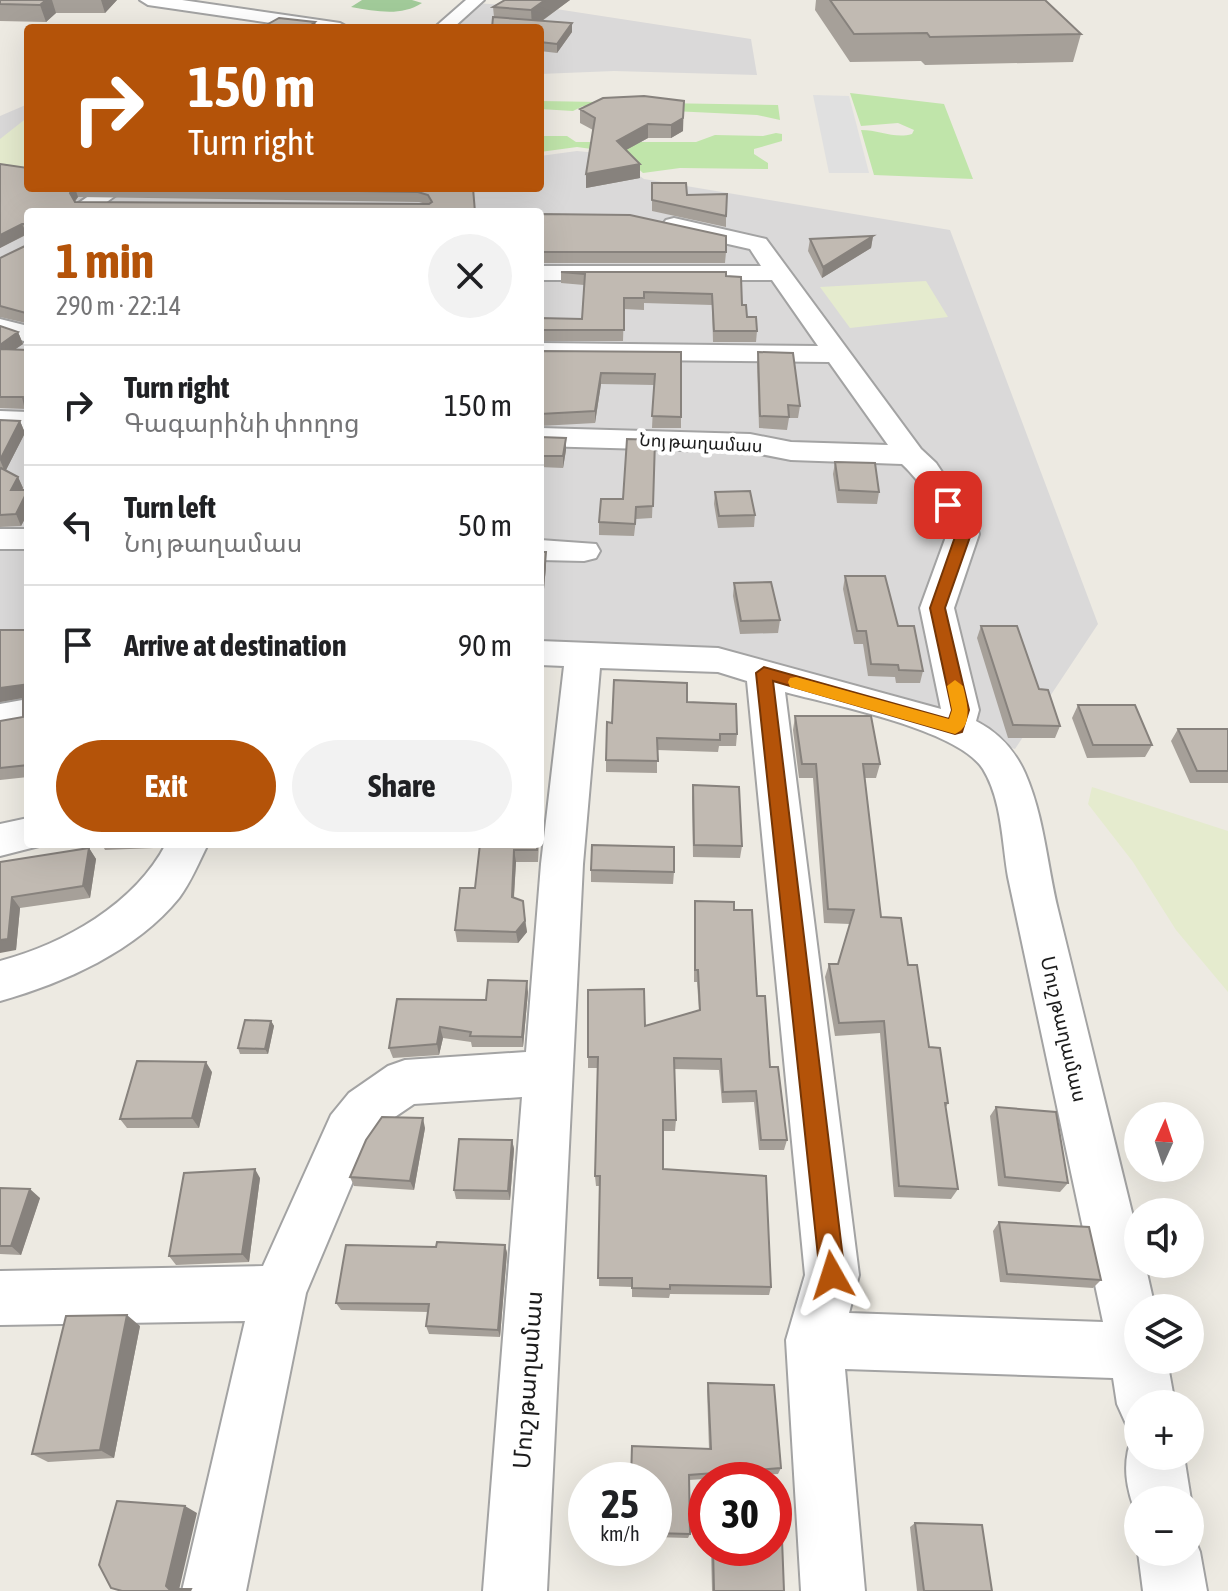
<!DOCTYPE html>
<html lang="en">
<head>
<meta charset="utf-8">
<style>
  :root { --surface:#fff; --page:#f2f2f2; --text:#202124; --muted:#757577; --line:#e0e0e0; --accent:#b45309 }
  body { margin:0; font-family:"Asap Condensed","Noto Sans Armenian",sans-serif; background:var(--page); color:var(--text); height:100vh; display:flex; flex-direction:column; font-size:30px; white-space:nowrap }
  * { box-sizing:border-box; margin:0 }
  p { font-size:26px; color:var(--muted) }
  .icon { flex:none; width:44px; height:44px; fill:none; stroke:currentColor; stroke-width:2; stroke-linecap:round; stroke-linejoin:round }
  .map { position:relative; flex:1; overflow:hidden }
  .details { position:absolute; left:24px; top:208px; width:520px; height:640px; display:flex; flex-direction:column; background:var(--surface); border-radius:8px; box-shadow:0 8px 32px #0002 }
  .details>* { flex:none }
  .guide { position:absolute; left:24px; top:24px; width:520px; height:168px; border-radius:8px; box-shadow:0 8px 32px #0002; background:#b45309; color:#fff; overflow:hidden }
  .needle { width:52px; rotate:3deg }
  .controls { position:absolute; left:1124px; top:1102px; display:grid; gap:16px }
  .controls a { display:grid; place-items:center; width:80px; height:80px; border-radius:50%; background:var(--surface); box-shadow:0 8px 32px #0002; font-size:40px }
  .speed { position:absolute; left:568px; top:1462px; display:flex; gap:16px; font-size:40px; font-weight:700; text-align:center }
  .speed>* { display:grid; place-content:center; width:104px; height:104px; border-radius:50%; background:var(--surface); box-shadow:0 8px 32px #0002; line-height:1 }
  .speed small { font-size:20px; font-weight:400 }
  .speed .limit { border:12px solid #d22; background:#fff; color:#111 }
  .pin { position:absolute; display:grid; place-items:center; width:68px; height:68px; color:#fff; margin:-34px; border-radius:16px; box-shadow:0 4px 12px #0006 }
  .me { position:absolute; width:88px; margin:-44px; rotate:354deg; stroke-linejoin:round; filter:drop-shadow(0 0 6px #0008) }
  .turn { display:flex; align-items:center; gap:28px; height:168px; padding:0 32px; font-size:36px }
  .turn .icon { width:104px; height:104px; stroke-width:2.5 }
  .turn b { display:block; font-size:56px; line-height:68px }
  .round { display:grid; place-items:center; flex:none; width:84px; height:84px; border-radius:42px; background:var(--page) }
  .headline { display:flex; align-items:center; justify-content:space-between; height:136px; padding:0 32px }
  h1 { font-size:48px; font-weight:700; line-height:60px; color:var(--accent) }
  .action { display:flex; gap:16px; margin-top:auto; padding:16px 32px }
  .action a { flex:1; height:92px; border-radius:48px; background:var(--accent); color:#fff; font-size:32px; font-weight:700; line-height:92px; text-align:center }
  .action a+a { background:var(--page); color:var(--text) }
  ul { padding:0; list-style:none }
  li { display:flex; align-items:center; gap:24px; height:120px; padding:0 32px; border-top:2px solid var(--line) }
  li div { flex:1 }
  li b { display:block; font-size:30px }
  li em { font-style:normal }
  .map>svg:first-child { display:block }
  .residential { fill:#dad9d9 }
  .farmland { fill:#e5ebce }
  .grass { fill:#c0e5aa }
  .forest { fill:#a1ca99 }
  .parking { fill:#e0e0e0 }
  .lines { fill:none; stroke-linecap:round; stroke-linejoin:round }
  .minor-casing { stroke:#a3a3a3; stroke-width:4 }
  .minor { fill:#fff; fill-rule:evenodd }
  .wall { fill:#a6a099; fill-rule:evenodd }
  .shaded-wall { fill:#87827d }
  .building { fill:#c1bab2; stroke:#87827d; stroke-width:2 }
  .route { fill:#b45309; stroke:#753606; stroke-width:2 }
  .slow { fill:#f59e0b }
  .labels { text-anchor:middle; stroke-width:8; stroke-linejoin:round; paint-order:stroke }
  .far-street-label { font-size:18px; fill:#1c1c1c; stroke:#fff }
  .street-label { font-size:20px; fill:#1c1c1c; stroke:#fff }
  .near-street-label { font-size:24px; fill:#1c1c1c; stroke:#fff }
</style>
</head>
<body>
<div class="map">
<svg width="1228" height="1591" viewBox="0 0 1228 1591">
  <rect width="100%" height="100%" fill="#edeae2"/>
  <!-- residential -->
  <path class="residential" d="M476 3 556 9 751 39 757 75 614 71 540 74V28H448Z
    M28 104V188H540V156L577 151 608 154 644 179 950 230 1098 624 1015 749 748 672 540 663V212H28V710L0 714V116Z"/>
  <!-- farmland -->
  <path class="farmland" d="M28 117V171L0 168V139Z
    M926 281 948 317 850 328 820 287Z
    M1092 787 1228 831V992L1176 930 1133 862 1088 804Z"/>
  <!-- grass -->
  <path class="grass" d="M850 93 944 104 973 179 874 175 861 130C879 130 895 139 912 134L914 130 898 123 861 126Z
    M540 101 778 105 780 120 757 115 651 110 642 106H583L573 111 540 109Z
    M776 133 782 134V141L754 149V154L768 163V169L680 168 643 173 621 153 577 147 540 152 541 136H567L576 142H696L715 135 763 136Z"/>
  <!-- forest -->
  <path class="forest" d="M362 0H412L422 3C400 17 376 11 351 7Z"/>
  <!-- parking -->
  <path class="parking" d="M813 95 849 96 869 173H829Z"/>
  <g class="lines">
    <defs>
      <path id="minor" d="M140 0H182L340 23 349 28H305L148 5Z
        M466 0H484L453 28H434Z
        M100 188H126L93 212H66Z
        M674 218 766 239 921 449 936 463 976 523 979 534 954 608 979 710 976 721C999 733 1014 749 1025 773 1044 816 1047 865 1058 910 1085 1019 1111 1128 1138 1237V1264H1145L1155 1308H1138V1360H1167L1175 1404H1138V1430L1126 1424 1117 1404 1113 1378 845 1369 865 1591H801L786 1340 805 1275 747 681 718 672 600 668 583 864 547 1591H483L522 1097 414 1104 383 1125 367 1148 306 1293 246 1591H182L245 1321 0 1325V1271L263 1266 331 1115 349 1093 388 1066 405 1060 526 1052 541 864 564 666 540 665V641L718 648 941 709 920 608 947 534C940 509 920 481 902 464L791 460 750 452 540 446V428L750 434 791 442 888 445 829 362 540 359V343L818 346 772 280H540V266H761L750 249 666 230 662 225 666 220ZM785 692C832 705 958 729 983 769 1002 800 1002 842 1008 877L1103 1322 849 1313 859 1275Z
        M0 319 28 326V342L0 335Z
        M0 411 28 412V430L0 429Z
        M0 529H28V549H0Z
        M540 540 596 544 600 551 596 558 584 561 540 560Z
        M28 699V727L0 732V704Z
        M28 818V844L43 845 0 856V824Z
        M166 844H208C199 862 191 882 179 898 136 951 64 983 0 1001V961C64 944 135 904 166 844Z
        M1138 1433V1456H1184L1191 1500 1190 1503V1500H1138V1518C1126 1490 1121 1463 1133 1435Z
        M1191 1530 1200 1552 1207 1591H1143L1138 1552H1190Z"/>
    </defs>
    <!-- minor casing -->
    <use href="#minor" class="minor-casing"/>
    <!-- minor -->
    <use href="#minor" class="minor"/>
  </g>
  <!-- wall -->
  <path class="wall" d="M0 0H117L105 13H56L46 22 0 21Z
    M505 0H570L542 21 572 32 557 53 540 51V28L494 17 493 7Z
    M816 0H830L1081 34 1073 62 925 65 921 61 850 62 815 10Z
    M644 96 683 131 671 138H648L626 150 640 178 586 188V174L593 130 580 123V109Z
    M0 164 28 188H473L475 212H28V331L26 323 0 317V258L25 246 26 235 0 248ZM78 197 419 202 426 204 75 202Z
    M652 183 687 195 726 216V227L652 211Z
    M540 214 726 252 725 263H540Z
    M873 236 871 248 822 278 808 251 810 239Z
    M561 272 726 276 742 305 747 317 757 331 756 342H713L712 305 644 303V310L624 309 623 341H540V318L582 319 584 285 561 283Z
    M0 326 18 332 23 344 15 349 28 350V415L26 409 0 408Z
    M540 351 681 352V428H652L654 385 601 384 595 423 540 426Z
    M758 352 800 406 798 418H789L787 430 759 428 757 364Z
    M0 420 20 421 25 433 6 470 18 477 23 488 22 490H28V513L21 526 0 527Z
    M540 437 566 450 563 468 540 467Z
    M655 440 652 518 636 519 634 536 599 535V522L623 499Z
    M835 462 879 492 877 504 837 503 833 474Z
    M715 492 755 515 754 527 718 528 714 504Z
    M540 552H546V565L544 589H540Z
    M845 576 898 626 923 671 920 683H896L895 677 868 676 863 644H854L843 589Z
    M734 583 780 620 778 633 740 634 733 596Z
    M981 626 1039 689 1060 726 1055 738H1008L977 638Z
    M0 630H28V777L0 780V721L23 717V698L0 702Z
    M687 702 737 734 736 746H719L718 752 657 750V773L606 772V760L612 723Z
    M1078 705 1152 745 1145 757 1087 758 1072 718Z
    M795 716 880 764 876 778H865L881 917 908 965 929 1047 948 1103 945 1109 958 1189 951 1199 894 1197 880 1033 835 1036 825 977 829 964H838L850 924 824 923 813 778H799L793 730Z
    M1178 729H1228V783H1190L1171 741Z
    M693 785 742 846 740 858 693 857 692 797Z
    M102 844H156L154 848 105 850Z
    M480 844H539L538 862H516L514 898 523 901 527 932 518 943 457 942 455 930 475 888Z
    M89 848 96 859 90 898 20 908 16 950 0 862Z
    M591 870 674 872 673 884 591 882Z
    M695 901 734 910 757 996 770 1067 787 1140 784 1150H759L754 1102 722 1103 719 1070 674 1069 676 1120 675 1131H663V1169L771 1287 769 1295 670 1294 669 1298 632 1297V1287L599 1286 600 1186H596L595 1176 598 1068H588V1057L645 1026 699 1010 697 982H694V913Z
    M528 992 523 1047H472L471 1042 443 1038 439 1055 393 1058 389 1048 486 1000Z
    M271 1021 274 1026 268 1054H240L238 1048Z
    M212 1072 199 1128H127L120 1119Z
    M996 1107 1068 1183 1060 1192 998 1186 990 1116Z
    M425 1128 414 1190 354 1186 350 1177Z
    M512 1140 514 1149 510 1200 456 1199 454 1190Z
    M260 1178 249 1262 176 1265 169 1256Z
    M0 1188 40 1198 21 1255 0 1254Z
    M999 1222 1101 1280 1093 1288 1000 1282 993 1231Z
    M505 1245 507 1253 500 1337 429 1334 426 1326 428 1312 341 1310 336 1303 436 1247Z
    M140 1326 114 1458 48 1462 32 1454Z
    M708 1383 781 1468 778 1474 689 1480 690 1534 688 1538 654 1537V1480L709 1449 707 1390Z
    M915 1523 992 1591H917L910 1527Z
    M711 1548H774L784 1591H712Z"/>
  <!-- shaded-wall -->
  <path class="shaded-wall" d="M46 0H52L56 13 46 22 40 5Z
    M101 0H117L105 13Z
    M545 0H570L532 28 531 10Z
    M315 22 317 28H307Z
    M572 23V32L557 53V44Z
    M684 101 683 131 671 138V125Z
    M648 124V138L617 155V141Z
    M640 164V178L586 188V174Z
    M74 188H75L78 197 73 203 70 193Z
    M22 224 27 234 0 248V235Z
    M873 236 871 248 822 278 823 267Z
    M18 332 23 344 0 360V345Z
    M601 373V384L595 423V411Z
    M20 421 25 433 5 472 0 460Z
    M566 438V450L563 468V456Z
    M18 477 23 488 16 501 11 490Z
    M28 492V513L21 526 16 514Z
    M546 552V565L544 589V577Z
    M23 685 28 697 0 702V688Z
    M89 848 96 859 90 898 83 886Z
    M514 850 516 862 513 909 512 897Z
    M12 897 20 908 16 950 0 953V940Z
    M525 921 527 932 518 943 516 932Z
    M527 981 528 992 523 1047 522 1037Z
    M271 1021 274 1026 268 1054 265 1049Z
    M440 1027 443 1038 439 1055 437 1044Z
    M206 1062 212 1072 199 1128 192 1118Z
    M423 1118 425 1128 414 1190 410 1181Z
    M512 1140 514 1149 510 1200 508 1191Z
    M255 1169 260 1178 249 1262 242 1254Z
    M30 1189 40 1198 21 1255 11 1246Z
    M505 1245 507 1253 500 1337 498 1330Z
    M127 1315 140 1326 114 1458 100 1450Z
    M185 1506 197 1513 179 1590 169 1589 166 1586Z"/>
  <!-- building -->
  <path class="building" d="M0 0H46L40 5 0 4Z
    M505 0H545L531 10 493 7Z
    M830 0H1045L1081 34 930 37 927 33 854 34Z
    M493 17 572 23 557 44 540 42V28H492Z
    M279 18 315 22 307 28H261Z
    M644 96 684 101 683 118 671 125 648 124 617 141 640 164 586 174 595 118 580 109 603 98Z
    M0 164 28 168V188H74L70 193 75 202 429 204 432 202 428 195 418 192 172 188H473L475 212H28V326L26 327V313L0 306V258L25 246 26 224H22L0 235Z
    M652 183H686L687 195 727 194 726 216 652 200Z
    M540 214 630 215 726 236V252H540Z
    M873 236 823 267 810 239Z
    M561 272H726V276L741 277 742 305H746L747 317H756L757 331H714L712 294 644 292V298H624V330H540V318L582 319 585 274Z
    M0 326 18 332 0 345Z
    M0 349 28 350V406L26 410 23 397H0Z
    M540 351 681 352V417L652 416 655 374 601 373 595 411 540 414Z
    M758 352 793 353 800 406 788 405 789 417 760 416Z
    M0 420 20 421 0 460Z
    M540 437 566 438 563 456H540Z
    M627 439 655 440 653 506 636 507 635 524 599 522 601 499H623Z
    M835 462 875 463 879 492 839 490Z
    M1 468 18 477 11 490H28L16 514 0 515V470Z
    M750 491 755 515 719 516 715 492Z
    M540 552H546L544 577H540Z
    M845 576H885L898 626H914L923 671 899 670 898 665 871 664 866 631H857Z
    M771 582 780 620 741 621 734 583Z
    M981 626H1017L1039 689 1048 690 1060 726 1013 725Z
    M0 630H28V765L0 768V721L23 717V685L0 688Z
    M614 680 687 683V702L736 704 737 734H720V740L657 738 658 761 606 760 607 722 612 723Z
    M1078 705H1135L1152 745H1093Z
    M795 716H871L880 764H863L881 917 901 918 908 965H917L929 1047 940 1048 948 1103H945L958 1189 899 1186 884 1021 839 1023 829 964H838L854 910 828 909 816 764H802Z
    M1178 729H1228V771H1197Z
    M693 785 739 787 742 846 694 845Z
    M480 844H537V850H514L512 897 523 901 525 921 516 932 455 930 460 888H475Z
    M592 845 674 847V872L591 870Z
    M89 848 83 886 12 897 8 939 0 940V862Z
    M695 901 734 902V910H752L757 996H765L770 1067H778L787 1140H761L756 1091 723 1092 721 1059 674 1058 676 1120H663V1169L766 1176 771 1287 670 1285V1289L632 1288V1278H598L600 1176H595L598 1057H588V990L644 989 645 1026 700 1010 698 970H695Z
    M488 980 527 981 522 1037 470 1036 471 1032 440 1027 437 1044 389 1048 397 999 486 1000Z
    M245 1020 271 1021 265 1049 238 1048Z
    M137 1061 206 1062 192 1118 120 1119Z
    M996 1107 1056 1112 1068 1183 1005 1177Z
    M382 1117 423 1118 410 1181 350 1177 366 1140Z
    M459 1139 512 1140 508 1191 454 1190Z
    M255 1169 242 1254 169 1256 184 1173Z
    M0 1188 30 1189 11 1246H0Z
    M999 1222 1089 1227 1101 1280 1007 1274Z
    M437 1242 505 1245 498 1330 426 1326 429 1304 336 1303 346 1245 436 1247Z
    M127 1315 100 1450 32 1454 66 1316Z
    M708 1383 774 1385 781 1468 689 1475 690 1534 654 1533V1480H631L632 1446 711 1449Z
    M117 1501 185 1506 166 1586 169 1589H191L190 1591H122L111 1588 99 1565Z
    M915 1523 982 1525 992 1591H924Z
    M774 1539H782L784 1591H714L713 1548H774Z"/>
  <!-- route -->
  <path class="route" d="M948 500 953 502 967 523 971 534 945 608 969 710 962 732 955 734 773 681 845 1275 841 1284 832 1288 824 1284 820 1275 756 673 764 667 949 719 952 710 930 608 956 534 953 523 941 505Z"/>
  <!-- slow -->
  <path class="slow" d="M796 677 949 719 952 710 947 686 955 680 963 686C967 702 974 726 955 734L790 687 788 682 790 678Z"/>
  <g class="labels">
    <!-- far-street labels -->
    <g class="far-street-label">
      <text transform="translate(701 443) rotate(3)" y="6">Նոյ թաղամաս</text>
    </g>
    <!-- street labels -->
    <g class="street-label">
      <text transform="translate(1064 1029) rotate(77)" y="7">Մուշ թաղամաս</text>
    </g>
    <!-- near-street labels -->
    <g class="near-street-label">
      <text transform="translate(528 1380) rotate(-86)" y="8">Մուշ թաղամաս</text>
    </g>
  </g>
</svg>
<div class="controls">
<a><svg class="needle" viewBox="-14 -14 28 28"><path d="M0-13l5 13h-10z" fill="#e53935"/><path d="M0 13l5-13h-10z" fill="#757577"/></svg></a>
<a><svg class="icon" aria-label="sound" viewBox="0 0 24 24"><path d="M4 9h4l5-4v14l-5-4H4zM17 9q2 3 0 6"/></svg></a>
<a><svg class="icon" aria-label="layers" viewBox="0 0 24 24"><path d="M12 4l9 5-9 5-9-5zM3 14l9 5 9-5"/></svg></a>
<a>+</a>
<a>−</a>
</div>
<div class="speed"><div>25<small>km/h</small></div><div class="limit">30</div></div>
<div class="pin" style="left:948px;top:505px;background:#d93025"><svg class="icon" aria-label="arrive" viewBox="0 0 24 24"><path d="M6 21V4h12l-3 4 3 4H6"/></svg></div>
<svg class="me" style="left:832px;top:1275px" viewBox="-20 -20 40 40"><path d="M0-17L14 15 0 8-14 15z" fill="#b45309" stroke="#fff" stroke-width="4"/></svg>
<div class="guide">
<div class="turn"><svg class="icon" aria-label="right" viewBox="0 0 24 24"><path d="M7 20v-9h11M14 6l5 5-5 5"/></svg><div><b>150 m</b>Turn right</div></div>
</div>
<section class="details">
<div class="headline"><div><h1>1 min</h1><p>290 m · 22:14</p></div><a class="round"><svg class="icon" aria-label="close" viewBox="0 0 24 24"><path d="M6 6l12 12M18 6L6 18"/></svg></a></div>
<ul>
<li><svg class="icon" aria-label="right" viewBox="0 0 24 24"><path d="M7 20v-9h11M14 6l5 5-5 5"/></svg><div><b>Turn right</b><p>Գագարինի փողոց</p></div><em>150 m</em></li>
<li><svg class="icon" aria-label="left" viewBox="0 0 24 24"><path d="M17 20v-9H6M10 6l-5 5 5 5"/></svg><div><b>Turn left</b><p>Նոյ թաղամաս</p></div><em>50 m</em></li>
<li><svg class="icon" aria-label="arrive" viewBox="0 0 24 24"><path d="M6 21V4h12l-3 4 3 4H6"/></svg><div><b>Arrive at destination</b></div><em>90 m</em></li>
</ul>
<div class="action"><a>Exit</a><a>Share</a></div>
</section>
</div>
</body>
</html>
